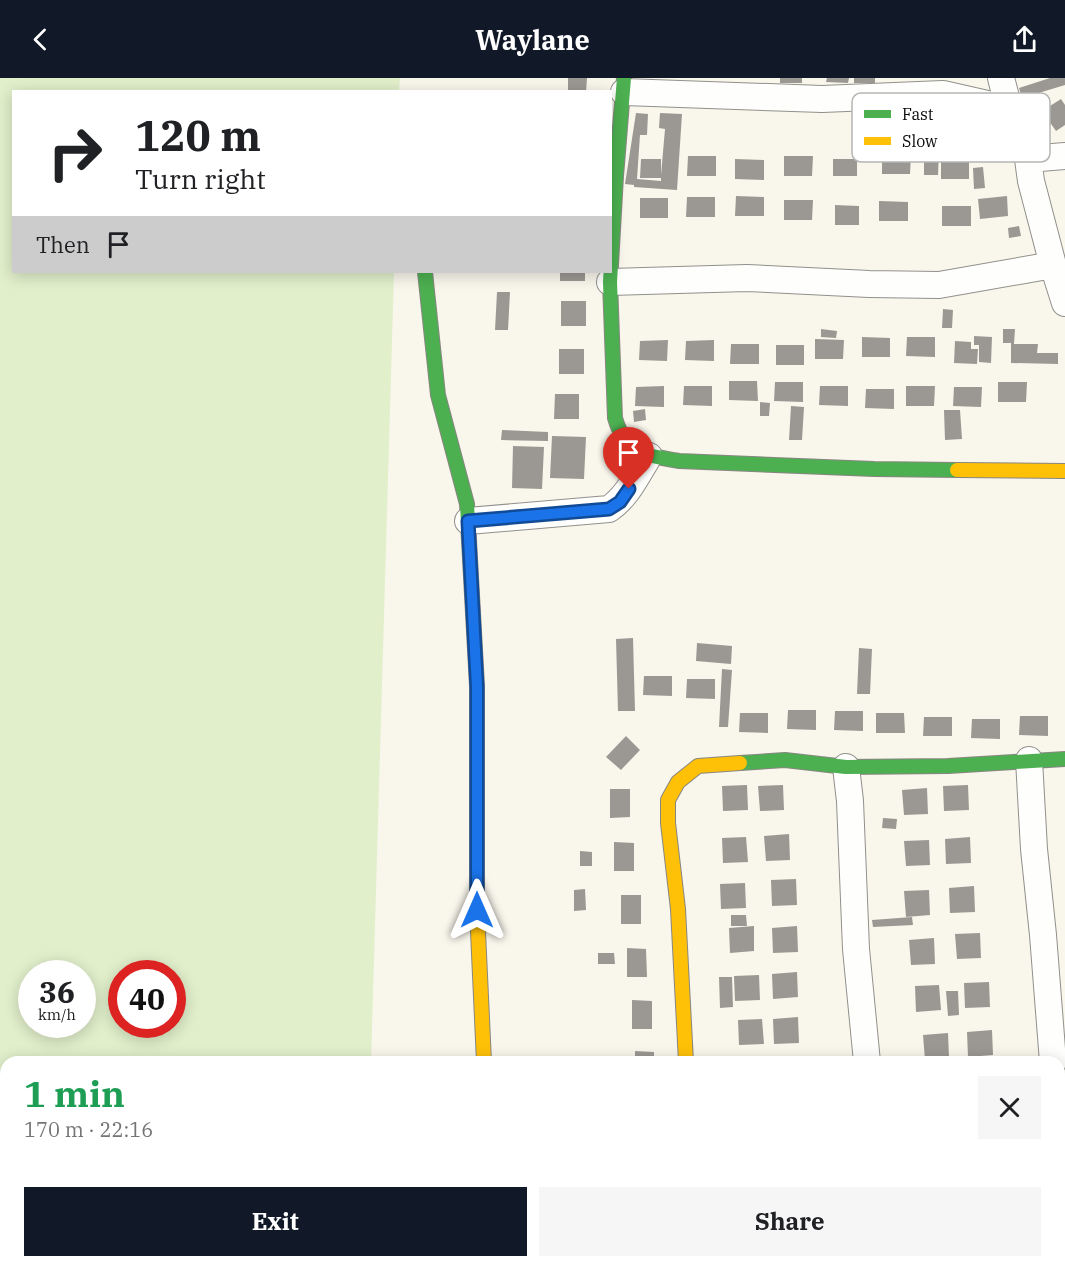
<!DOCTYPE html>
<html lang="en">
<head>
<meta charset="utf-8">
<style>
  :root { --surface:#fff; --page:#f6f6f6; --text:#202124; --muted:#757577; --accent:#111827 }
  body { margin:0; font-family:"IBM Plex Serif",serif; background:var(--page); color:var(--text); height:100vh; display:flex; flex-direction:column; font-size:22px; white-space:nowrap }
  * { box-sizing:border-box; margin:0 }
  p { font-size:20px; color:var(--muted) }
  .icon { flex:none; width:33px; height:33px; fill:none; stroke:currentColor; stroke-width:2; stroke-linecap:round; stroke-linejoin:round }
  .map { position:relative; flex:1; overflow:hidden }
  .drawer { position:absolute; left:0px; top:978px; width:1065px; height:212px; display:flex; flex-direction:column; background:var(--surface); border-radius:18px 18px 0 0; box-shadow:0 3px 15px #0003 }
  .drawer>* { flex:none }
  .guide { position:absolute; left:12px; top:12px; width:600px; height:183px; border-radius:0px; box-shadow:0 3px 15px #0003; background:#fff; color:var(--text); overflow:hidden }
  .speed { position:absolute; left:18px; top:882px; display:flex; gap:12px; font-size:30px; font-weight:700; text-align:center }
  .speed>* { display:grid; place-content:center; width:78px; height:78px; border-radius:50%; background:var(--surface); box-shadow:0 3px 15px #0003; line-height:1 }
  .speed small { font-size:15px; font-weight:400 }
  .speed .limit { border:9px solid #d22; background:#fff; color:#111 }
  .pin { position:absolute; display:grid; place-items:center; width:51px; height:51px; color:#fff; margin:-62px -26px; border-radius:50% 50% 50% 0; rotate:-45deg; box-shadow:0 0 6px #0007 }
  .pin .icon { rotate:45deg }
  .me { position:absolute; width:66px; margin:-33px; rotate:0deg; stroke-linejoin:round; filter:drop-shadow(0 0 4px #0008) }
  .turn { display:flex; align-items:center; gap:21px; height:126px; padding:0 24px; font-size:27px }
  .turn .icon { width:78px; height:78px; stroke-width:2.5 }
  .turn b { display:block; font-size:42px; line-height:51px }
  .then { display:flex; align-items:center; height:57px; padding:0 24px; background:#0003; gap:12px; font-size:22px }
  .round { display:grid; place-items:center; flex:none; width:63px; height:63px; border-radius:0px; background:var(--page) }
  .head { display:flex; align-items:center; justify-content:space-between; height:102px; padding:0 24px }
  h1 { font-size:36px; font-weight:800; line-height:45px; color:#1e9e55 }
  .button { display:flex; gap:12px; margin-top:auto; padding:12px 24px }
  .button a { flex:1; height:69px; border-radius:0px; background:var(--accent); color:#fff; font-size:24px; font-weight:800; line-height:69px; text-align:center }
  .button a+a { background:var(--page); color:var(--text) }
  header { display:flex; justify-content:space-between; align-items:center; height:78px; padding:0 24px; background:var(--accent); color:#fff; font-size:27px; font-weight:800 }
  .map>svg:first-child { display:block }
  .green { fill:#e1efcb; fill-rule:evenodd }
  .building { fill:#9b9893 }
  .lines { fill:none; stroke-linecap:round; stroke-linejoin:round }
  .street-casing { stroke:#91908b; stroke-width:28 }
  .fast-casing { stroke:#888682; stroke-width:16 }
  .slow-casing { stroke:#888682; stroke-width:16 }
  .street { stroke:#fefefc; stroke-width:26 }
  .fast { stroke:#4caf50; stroke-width:14 }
  .slow { stroke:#ffc107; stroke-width:14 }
  .route-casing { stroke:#114b97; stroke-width:15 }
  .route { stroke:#1a73e8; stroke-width:10 }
  .key { fill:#fff; stroke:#b5b5b5; stroke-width:1.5 }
  .key-label { font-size:16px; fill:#090909 }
</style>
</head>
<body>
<header><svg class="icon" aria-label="back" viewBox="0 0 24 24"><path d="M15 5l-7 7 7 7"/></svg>Waylane<svg class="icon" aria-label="share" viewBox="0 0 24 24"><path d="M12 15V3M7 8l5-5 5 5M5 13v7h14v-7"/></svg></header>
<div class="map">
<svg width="1065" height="1189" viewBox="0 0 1065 1189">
  <rect width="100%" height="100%" fill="#f9f6ec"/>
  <!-- green -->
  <path class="green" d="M0 0H400L399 14H14V194H394L371 984H6V1184H365V1189H0ZM32 896H82V946H32ZM122 896H172V946H122Z"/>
  <!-- building -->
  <path class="building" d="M568 0H587L586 14H568Z
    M780 0H802V5H780Z
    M827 0H849L848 5 826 4Z
    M854 0H875V5H854Z
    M1050 0H1065V7L1022 20 1019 10Z
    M1061 21 1065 27V47L1056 53 1042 33Z
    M636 35 648 36 647 57H640L637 101 661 103V100H640L641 81H661V97L665 51 659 50 660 35 682 36 677 112 634 109V107L625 106Z
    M924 73H939L938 97H924Z
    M882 76H911L910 96H882Z
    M688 78H716V98H687Z
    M784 78H813L812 98H784Z
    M735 81 764 82V102L735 101Z
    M833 81H857V98H833Z
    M941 82H969V101H941Z
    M983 89 985 110 974 111 973 90Z
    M736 118 764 119V138H735Z
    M1007 118 1008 138 980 141 978 121Z
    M687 119H715V139H686Z
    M640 120H668V140H640Z
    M784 122H813L812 142H784Z
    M879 123 908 124V143H879Z
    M835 127 859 128V147H835Z
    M942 128H971V148H942Z
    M1019 148 1021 158 1009 160 1008 150Z
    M560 194H585V203H560Z
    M497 214H510L508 252H495Z
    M561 223H586V248H561Z
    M943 231 953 232 952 250H942Z
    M821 251 837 253 836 260 821 259Z
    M1003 251H1015L1014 266H1038L1037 275H1058V286L1011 285V265H1003Z
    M974 258 992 259 991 285 979 284V267H974Z
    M862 259 890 260V279H862Z
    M907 259H935V279L906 278Z
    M815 261 844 262 843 281H815Z
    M668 262 667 283 639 282 640 263Z
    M714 262V283L685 282 686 263Z
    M955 263 971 264V271H978L977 286 954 285Z
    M731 266H759V286H730Z
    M776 267H804V287H776Z
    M559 271H584V296H559Z
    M729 303H757L758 323 729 322Z
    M775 304H803V324L774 323Z
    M998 304H1027L1026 324H998Z
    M664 308V329L635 328 636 309Z
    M684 308H712V328L683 327Z
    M820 308H848V328L819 327Z
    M906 308H935L934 328H906Z
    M954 309H982L981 329 953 328Z
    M866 311H894V331L865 330Z
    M555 316H579V341H554Z
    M760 324 770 325 769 338H760Z
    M791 328 804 329 802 362H789Z
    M645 331 646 342 634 344 633 333Z
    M944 332H960L962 361 945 362Z
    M502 352 548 354V363L501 362Z
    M552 358 586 359 584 401 550 400Z
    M513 368 544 369 542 411 512 410Z
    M633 560 635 633H618L616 561Z
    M697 565 732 568 731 586 696 583Z
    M859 570 872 571 870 616H857Z
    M722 591 732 592 728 649H719Z
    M644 598H672V618L643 617Z
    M687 601H715V621L686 620Z
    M788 632H816V652L787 651Z
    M835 633H863V653L834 652Z
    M740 635H768V655L739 654Z
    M876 635H904L905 655H876Z
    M1020 638H1048V658L1019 657Z
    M924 639H952V658H923Z
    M972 641H1000V661L971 660Z
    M626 658 640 672 621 692 606 679Z
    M747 707 748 732 723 733 722 708Z
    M783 707 784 732 760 733 758 708Z
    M968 707 969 732 944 733 943 708Z
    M927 710 928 736 904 737 902 712Z
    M610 711H630V739L610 740Z
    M883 740 897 741 896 751 882 750Z
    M789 756 790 782 766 783 764 758Z
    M746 759 748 784 723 785 722 760Z
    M970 759 971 785 946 786 945 761Z
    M929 762 930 787 906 788 904 763Z
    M614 764 634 765V793H614Z
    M580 773 592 774V788H580Z
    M796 801 797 827 772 828 771 802Z
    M745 805 746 830 721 831 720 806Z
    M974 808 975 834 950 835 949 810Z
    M585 811 586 832 574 833V812Z
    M929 812 930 837 906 839 904 813Z
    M621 817H641V846H621Z
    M731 837H746L747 848H731Z
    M912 839 913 847 873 849 872 842Z
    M754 848V873L730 875 729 850Z
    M797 848 798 874 773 875 772 850Z
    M980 855 981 880 957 881 955 856Z
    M934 860 935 886 911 887 909 862Z
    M627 870 646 871 647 899H627Z
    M598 875H614L615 886H598Z
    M797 894 798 919 773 921 772 896Z
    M759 897 760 922 735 923 734 898Z
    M719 899H732L733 929 720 930Z
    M989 904 990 929 965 930 964 905Z
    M939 907 941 932 916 934 915 908Z
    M946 913H958L959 937 948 938Z
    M632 922 652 923V951H632Z
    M798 939 799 965 774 966 773 941Z
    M762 941 764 966 739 967 738 942Z
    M992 952 993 977 968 979 967 954Z
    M948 955 949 980 925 982 923 957Z
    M635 973 654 974V984H635Z
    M797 1184H822V1189H798Z"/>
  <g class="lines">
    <defs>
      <path id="street" d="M1001 0 1009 31 1028 81 1031 103 1053 187 1065 225
        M624 14 822 21 943 16 1009 31
        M1028 81 1065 78
        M610 204 747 200 869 206 939 207 1053 187
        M468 443 609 431C628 418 637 397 649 378
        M1029 682 1034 771 1043 857 1053 984
        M846 689 850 723 856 871 867 984
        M1059 1052 1065 1142
        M506 1184 507 1189
        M735 1184 740 1189
        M885 1184 886 1189"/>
      <path id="fast" d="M624 0 616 98 610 204 615 340C626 377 645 377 679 383L874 391 957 392
        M425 194 438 317 467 426 477 608V764
        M740 685 785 682 846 689 948 688 1065 681"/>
      <path id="slow" d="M957 392 1065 393
        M477 764V832L484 984
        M686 984 678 831 668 745V722L678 704 698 688 740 685"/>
    </defs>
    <!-- street casing -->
    <use href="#street" class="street-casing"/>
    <!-- fast casing -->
    <use href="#fast" class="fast-casing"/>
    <!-- slow casing -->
    <use href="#slow" class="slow-casing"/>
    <!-- street -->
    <use href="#street" class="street"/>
    <!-- fast -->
    <use href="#fast" class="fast"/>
    <!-- slow -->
    <use href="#slow" class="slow"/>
  </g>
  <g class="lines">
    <defs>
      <path id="route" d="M477 832V609L468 443 609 431 620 424 629 411"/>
    </defs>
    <!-- route casing -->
    <use href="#route" class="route-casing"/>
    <!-- route -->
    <use href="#route" class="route"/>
  </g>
  <!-- legend -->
  <rect x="852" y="15" width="198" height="69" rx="9" class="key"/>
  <rect x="864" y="32" width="27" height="8" fill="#4caf50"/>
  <rect x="864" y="59" width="27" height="8" fill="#ffc107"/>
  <g class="key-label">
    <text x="902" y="42">Fast</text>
    <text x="902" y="69">Slow</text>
  </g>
</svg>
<div class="speed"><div>36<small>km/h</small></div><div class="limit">40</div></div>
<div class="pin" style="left:629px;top:411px;background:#d93025"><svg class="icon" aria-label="arrive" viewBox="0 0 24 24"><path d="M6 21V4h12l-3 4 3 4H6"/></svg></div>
<svg class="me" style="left:477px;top:832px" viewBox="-20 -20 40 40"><path d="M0-17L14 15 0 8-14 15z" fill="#1a73e8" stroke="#fff" stroke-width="4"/></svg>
<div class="guide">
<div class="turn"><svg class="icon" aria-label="right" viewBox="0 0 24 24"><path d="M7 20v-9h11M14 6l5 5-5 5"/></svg><div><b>120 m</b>Turn right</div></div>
<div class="then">Then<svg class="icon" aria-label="arrive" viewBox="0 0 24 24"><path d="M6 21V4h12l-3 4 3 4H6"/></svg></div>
</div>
<section class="drawer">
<div class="head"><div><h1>1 min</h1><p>170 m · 22:16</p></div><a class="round"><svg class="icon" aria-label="close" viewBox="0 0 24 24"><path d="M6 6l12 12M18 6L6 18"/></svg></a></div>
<div class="button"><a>Exit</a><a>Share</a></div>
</section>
</div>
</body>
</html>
